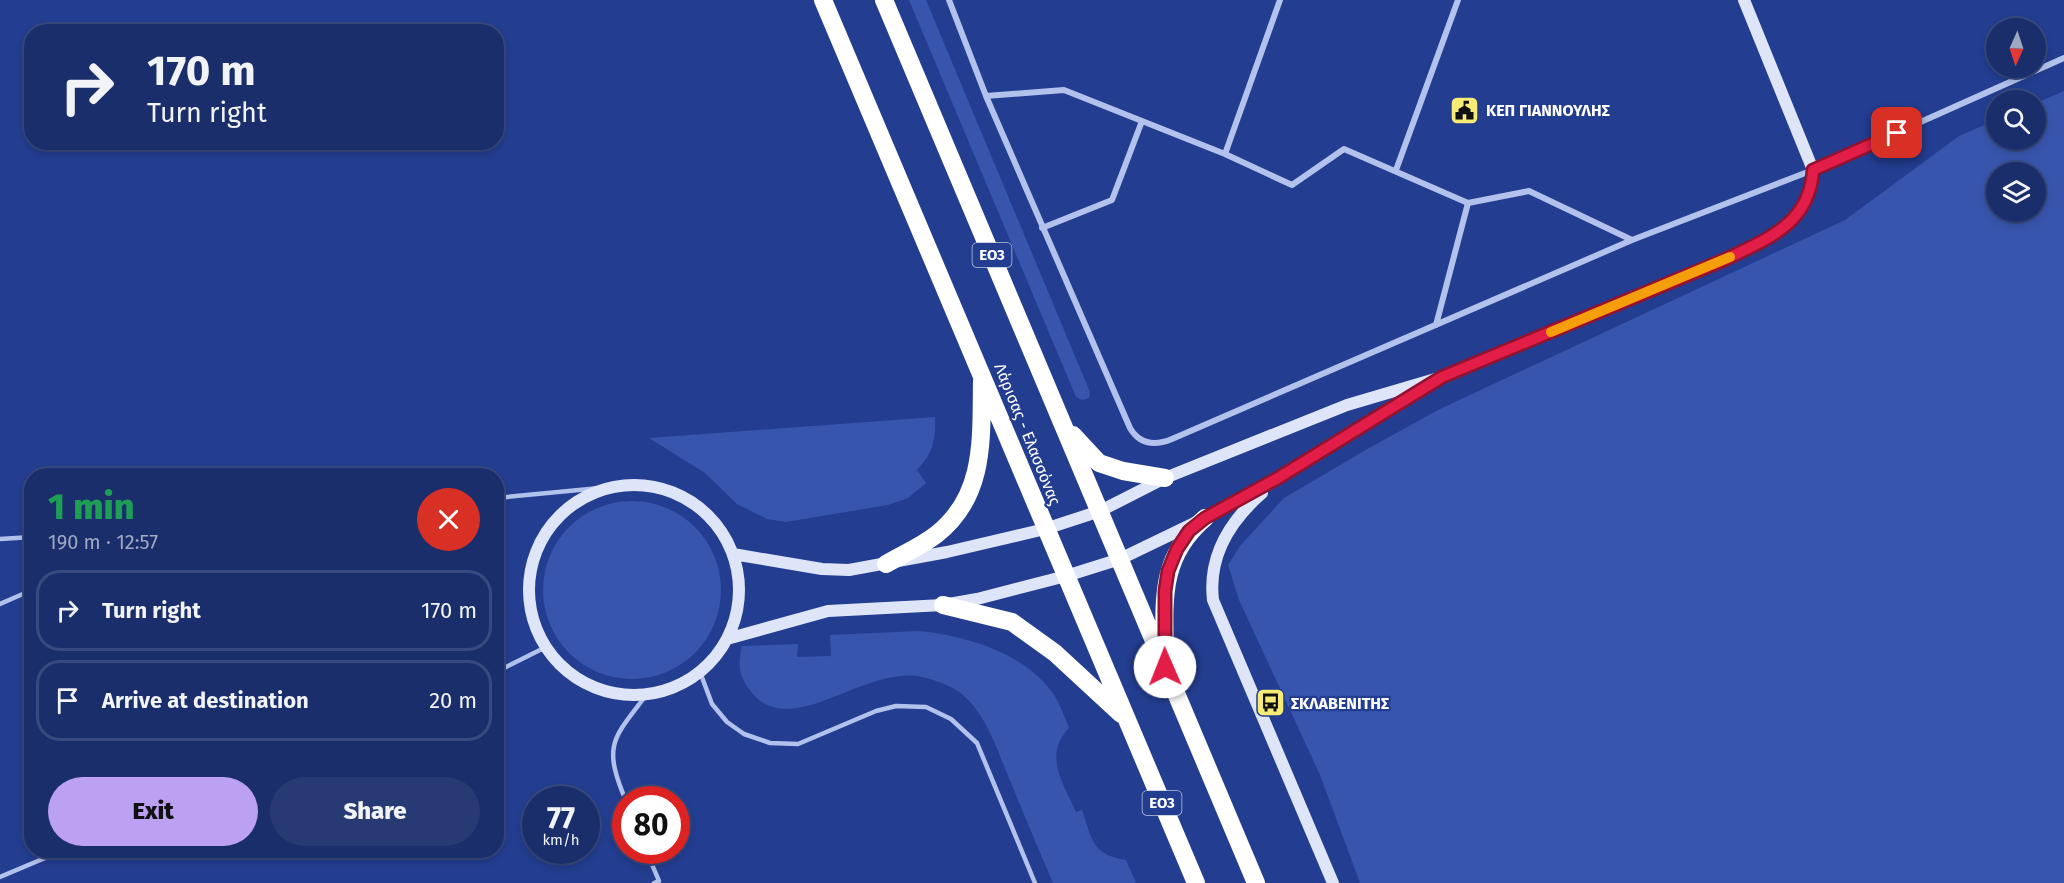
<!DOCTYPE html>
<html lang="en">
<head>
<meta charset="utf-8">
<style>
  :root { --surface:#1a2e6c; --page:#273a74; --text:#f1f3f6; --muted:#9fa8c2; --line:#384a7f; --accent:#bca0f2 }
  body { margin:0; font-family:"Fira Sans",sans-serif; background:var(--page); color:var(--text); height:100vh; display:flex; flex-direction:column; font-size:22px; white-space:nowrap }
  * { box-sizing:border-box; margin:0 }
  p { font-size:20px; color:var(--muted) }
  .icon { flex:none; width:33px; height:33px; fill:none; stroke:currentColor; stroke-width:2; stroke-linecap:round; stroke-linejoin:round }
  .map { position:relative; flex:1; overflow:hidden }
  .sheet { position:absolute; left:24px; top:468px; width:480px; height:390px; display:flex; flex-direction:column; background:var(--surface); border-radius:24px; box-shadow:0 3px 9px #0003,0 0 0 2px var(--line) }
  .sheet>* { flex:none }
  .banner { position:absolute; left:24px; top:24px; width:480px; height:126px; border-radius:24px; box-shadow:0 3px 9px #0003,0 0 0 2px var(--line); background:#1a2e6c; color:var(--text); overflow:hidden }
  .needle { width:39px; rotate:183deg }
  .buttons { position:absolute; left:1986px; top:18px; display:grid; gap:12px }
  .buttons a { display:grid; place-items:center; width:60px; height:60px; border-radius:50%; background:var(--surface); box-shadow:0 3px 9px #0003,0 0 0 2px var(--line); font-size:30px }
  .speed { position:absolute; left:522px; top:786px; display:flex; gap:12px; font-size:30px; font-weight:700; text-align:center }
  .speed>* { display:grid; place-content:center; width:78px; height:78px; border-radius:50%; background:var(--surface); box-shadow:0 3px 9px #0003,0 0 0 2px var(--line); line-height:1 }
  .speed small { font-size:15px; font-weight:400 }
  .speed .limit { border:9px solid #d22; background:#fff; color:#111 }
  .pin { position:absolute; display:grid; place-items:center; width:51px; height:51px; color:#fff; margin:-26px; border-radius:12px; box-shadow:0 3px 9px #0006 }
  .me { position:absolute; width:66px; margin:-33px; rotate:359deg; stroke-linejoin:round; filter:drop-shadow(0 0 4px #0008) }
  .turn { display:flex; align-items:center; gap:21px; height:126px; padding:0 24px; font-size:27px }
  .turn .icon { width:78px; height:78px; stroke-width:2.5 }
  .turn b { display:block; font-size:42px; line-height:51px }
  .round { display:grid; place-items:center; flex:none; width:63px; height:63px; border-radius:32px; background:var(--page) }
  .overview { display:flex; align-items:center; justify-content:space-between; height:102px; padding:0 24px }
  h1 { font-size:36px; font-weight:800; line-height:45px; color:#1e9e55 }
  .primary-button { display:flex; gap:12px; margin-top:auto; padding:12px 24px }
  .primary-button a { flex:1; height:69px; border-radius:36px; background:var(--accent); color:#111; font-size:24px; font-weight:800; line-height:69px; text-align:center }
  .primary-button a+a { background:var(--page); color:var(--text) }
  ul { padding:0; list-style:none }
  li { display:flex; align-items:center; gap:18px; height:81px; margin:0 12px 9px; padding:0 12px; border:3px solid var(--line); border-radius:24px }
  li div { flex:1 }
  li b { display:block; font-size:22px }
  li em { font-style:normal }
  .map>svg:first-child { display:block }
  .green { fill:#3755ad; fill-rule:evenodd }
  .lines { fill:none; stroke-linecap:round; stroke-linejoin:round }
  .lane { stroke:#b3c2ec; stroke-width:4.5 }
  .street { stroke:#b3c2ec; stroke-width:6 }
  .secondary { stroke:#dfe5f9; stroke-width:12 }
  .highway { stroke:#fff; stroke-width:18 }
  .route-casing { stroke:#92132f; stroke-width:15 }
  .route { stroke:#e11d48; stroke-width:10 }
  .slow { stroke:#f59e0b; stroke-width:10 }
  .labels { text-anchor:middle; stroke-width:4.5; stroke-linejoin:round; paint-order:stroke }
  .shield { fill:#233d90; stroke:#bdc5de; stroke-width:1.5 }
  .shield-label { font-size:15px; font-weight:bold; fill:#fff }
  .poi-label { font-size:16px; font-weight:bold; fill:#fff; stroke:#233d90; text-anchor:start }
  .street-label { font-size:16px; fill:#fff; stroke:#233d90 }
</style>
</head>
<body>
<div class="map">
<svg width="2064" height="883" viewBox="0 0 2064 883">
  <rect width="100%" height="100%" fill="#233d90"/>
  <!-- green -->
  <path class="green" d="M909 0H926L1090 392 1089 398 1082 400 1076 397Z
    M2064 91V883H1360L1320 775 1239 600 1228 565 1240 546 1284 498 1369 448 1440 409 1845 220 1959 136 1996 120V140H2036V103ZM1996 172H2036V212H1996Z
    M935 417C936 439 933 454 917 470L926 483 908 498 888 505 786 522 767 519 737 504 705 473 649 438Z
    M543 590a89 89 0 1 1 178 0a89 89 0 1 1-178 0Z
    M918 631C966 635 1029 654 1056 698 1061 707 1065 718 1069 728 1043 756 1063 782 1076 812L1082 810C1092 839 1092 855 1126 860L1136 883H1053C1038 848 1023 813 1009 778 997 750 987 716 963 695 953 686 935 680 922 677 864 664 788 745 749 689 738 674 738 663 742 646L798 644 797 657 831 656 830 635Z"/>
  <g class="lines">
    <!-- lane -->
    <path class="lane" d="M496 498 621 486
      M0 539 32 537
      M0 604 32 590
      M496 672 546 647
      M700 672 712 704 727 722 744 734 770 743 798 744 876 711 896 706 926 707 951 719 977 743 1035 883
      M626 801C602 744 613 739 647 694
      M646 850 659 881 654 883
      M0 877 64 850"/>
    <!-- street -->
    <path class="street" d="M949 0 986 96 1130 428C1140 445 1155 446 1172 439L1632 240 1813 170 2064 58
      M1280 0 1225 154 1292 185 1344 149 1468 203 1529 191 1632 240
      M986 96 1064 90 1225 154
      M1396 170 1458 0
      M1042 228 1112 200 1142 121
      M1436 325 1468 203"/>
    <!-- secondary -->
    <path class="secondary" d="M529 590a105 105 0 1 1 210 0a105 105 0 1 1-210 0Z
      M1262 493C1230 521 1208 557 1213 600L1333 883
      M733 554 822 569 849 570 947 552 1045 529 1100 511 1165 478 1347 405 1442 377 1724 260C1768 239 1810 224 1813 170L1744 0
      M727 639 828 611 943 605 977 599 1066 576 1120 559 1205 518 1278 478 1429 385"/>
    <!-- highway -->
    <path class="highway" d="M823 0 1196 883
      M884 0 1256 883
      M1073 435 1099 463 1123 471 1165 478
      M886 564C903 554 922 546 937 534 986 495 981 438 982 381
      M943 605 1012 622 1055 653 1121 714
      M1165 656C1164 601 1159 557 1205 518"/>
  </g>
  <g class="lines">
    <defs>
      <path id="route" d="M1165 667V591L1168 571 1177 549 1189 531 1205 518 1278 478 1442 377 1724 260C1767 239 1810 224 1813 170L1897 133"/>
    </defs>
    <!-- route casing -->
    <use href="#route" class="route-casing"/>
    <!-- route -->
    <use href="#route" class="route"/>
    <!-- slow -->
    <path class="slow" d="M1551 332 1730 257"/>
  </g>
  <!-- icons -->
  <defs>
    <symbol id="civic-square" viewBox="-11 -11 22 22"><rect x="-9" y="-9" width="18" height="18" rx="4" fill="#f7eb76" stroke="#233d90"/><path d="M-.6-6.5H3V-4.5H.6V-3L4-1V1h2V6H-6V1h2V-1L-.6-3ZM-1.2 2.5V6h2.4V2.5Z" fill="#111"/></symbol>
    <symbol id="bus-square" viewBox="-11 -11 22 22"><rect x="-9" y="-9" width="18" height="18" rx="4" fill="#f7eb76" stroke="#233d90"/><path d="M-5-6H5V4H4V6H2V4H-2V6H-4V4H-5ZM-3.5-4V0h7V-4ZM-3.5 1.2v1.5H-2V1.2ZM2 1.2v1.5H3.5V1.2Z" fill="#111"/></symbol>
  </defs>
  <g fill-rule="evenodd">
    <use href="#civic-square" x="1448" y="94" width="33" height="33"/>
    <use href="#bus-square" x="1254" y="686" width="33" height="33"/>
  </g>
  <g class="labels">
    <!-- shield labels -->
    <g class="shield">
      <rect x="972.5" y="243" width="39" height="24" rx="4.5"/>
      <rect x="1142.5" y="791" width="39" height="24" rx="4.5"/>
    </g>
    <g class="shield-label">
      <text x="992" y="260">ΕΟ3</text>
      <text x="1162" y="808">ΕΟ3</text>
    </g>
    <!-- poi labels -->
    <g class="poi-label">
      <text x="1486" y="116">ΚΕΠ ΓΙΑΝΝΟΥΛΗΣ</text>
      <text x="1291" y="709">ΣΚΛΑΒΕΝΙΤΗΣ</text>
    </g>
    <!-- street labels -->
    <g class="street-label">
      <text transform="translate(1028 434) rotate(68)" y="6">Λάρισας - Ελασσόνας</text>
    </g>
  </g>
</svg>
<div class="buttons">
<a><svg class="needle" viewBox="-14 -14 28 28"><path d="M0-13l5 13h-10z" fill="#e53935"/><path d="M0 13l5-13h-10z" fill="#9fa8c2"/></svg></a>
<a><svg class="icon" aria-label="search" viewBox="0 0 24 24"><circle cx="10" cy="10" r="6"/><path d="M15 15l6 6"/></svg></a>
<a><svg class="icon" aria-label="layers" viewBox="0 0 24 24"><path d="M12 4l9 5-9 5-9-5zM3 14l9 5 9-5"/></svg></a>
</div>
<div class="speed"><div>77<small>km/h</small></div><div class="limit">80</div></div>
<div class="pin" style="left:1897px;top:133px;background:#d93025"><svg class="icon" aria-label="arrive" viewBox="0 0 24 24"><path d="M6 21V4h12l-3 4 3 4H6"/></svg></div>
<svg class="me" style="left:1165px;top:667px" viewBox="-20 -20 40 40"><circle r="19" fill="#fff"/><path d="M0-13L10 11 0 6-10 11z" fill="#e11d48"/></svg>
<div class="banner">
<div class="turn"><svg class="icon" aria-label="right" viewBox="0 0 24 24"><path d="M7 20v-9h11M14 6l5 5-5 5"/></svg><div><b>170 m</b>Turn right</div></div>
</div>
<section class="sheet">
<div class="overview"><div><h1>1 min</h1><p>190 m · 12:57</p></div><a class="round" style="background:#d93025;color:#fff"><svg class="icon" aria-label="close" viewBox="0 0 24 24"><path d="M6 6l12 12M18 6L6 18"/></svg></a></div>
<ul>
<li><svg class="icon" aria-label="right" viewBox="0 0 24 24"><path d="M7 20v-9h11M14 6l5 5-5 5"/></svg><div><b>Turn right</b></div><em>170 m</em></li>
<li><svg class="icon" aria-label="arrive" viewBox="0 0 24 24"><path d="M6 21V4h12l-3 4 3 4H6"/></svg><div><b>Arrive at destination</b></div><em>20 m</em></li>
</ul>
<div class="primary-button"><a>Exit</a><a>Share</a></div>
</section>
</div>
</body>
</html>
